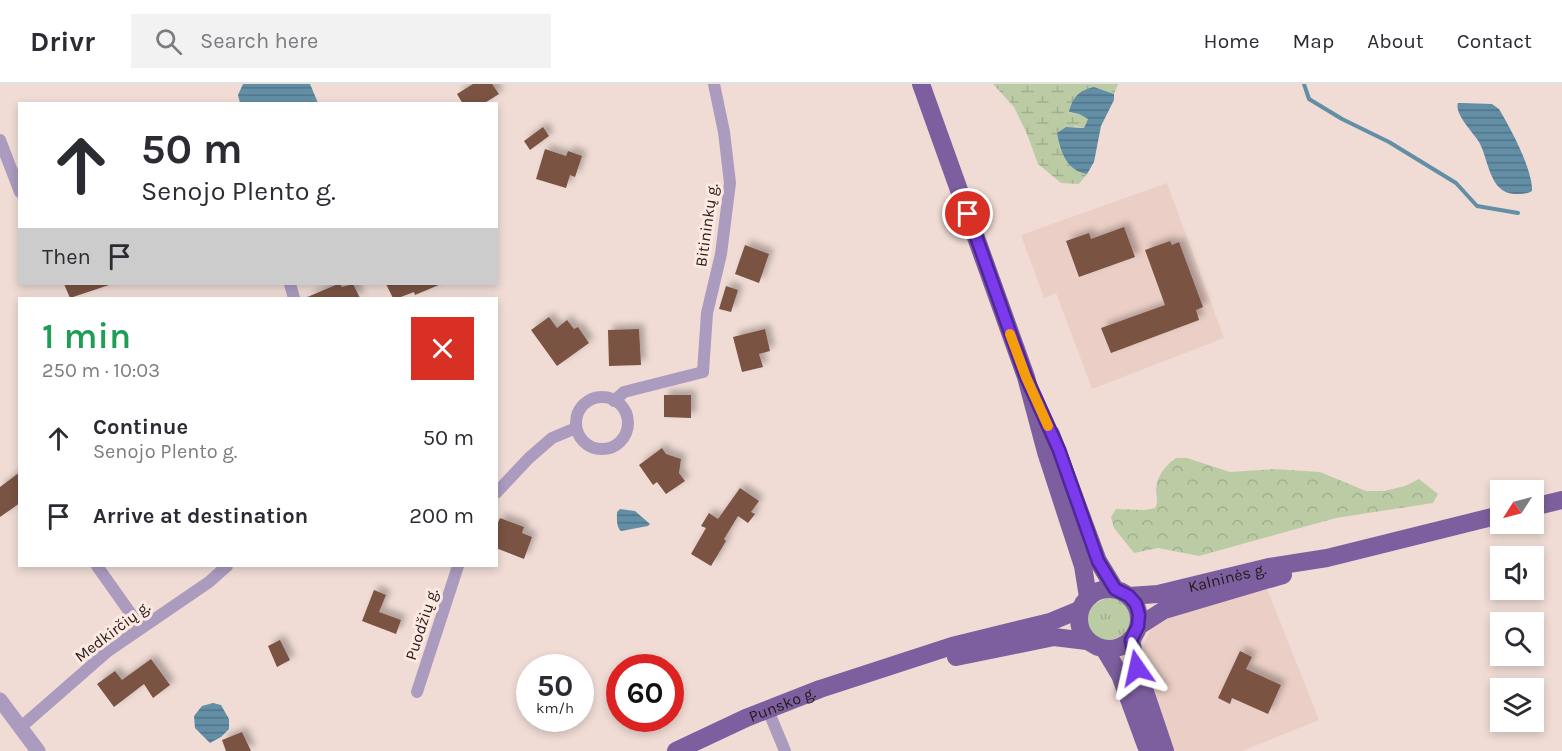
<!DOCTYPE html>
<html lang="en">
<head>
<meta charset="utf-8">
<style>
  :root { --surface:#fff; --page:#f2f2f3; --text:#2b2b33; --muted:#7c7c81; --line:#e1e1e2 }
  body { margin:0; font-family:Karla,sans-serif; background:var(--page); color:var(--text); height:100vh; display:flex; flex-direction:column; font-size:22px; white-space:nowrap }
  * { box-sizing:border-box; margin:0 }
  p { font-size:20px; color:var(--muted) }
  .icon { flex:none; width:33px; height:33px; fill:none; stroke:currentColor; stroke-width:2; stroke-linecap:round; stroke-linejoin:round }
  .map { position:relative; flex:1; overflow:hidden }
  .panel { position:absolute; left:18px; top:213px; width:480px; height:270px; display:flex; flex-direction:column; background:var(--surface); border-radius:0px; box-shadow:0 3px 9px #0003 }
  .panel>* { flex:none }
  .guide { position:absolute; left:18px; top:18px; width:480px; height:183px; border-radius:0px; box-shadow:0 3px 9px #0003; background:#fff; color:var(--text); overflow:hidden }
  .needle { width:39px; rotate:234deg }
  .controls { position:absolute; left:1490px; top:396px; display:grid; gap:12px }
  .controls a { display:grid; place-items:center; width:54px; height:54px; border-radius:0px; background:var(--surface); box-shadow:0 3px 9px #0003; font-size:30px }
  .speed { position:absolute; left:516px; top:570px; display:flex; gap:12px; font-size:30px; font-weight:700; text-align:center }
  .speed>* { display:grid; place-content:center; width:78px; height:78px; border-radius:50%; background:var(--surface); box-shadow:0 3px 9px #0003; line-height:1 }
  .speed small { font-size:15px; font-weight:400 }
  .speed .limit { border:9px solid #d22; background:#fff; color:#111 }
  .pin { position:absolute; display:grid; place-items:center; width:51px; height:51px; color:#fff; margin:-26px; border:3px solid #fff; border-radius:50%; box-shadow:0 2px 6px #0007 }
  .me { position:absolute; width:66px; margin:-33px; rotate:349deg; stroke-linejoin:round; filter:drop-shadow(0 0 4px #0008) }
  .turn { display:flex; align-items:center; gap:21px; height:126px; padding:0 24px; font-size:27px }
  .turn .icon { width:78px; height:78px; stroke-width:2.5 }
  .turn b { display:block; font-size:42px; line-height:51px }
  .then { display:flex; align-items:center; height:57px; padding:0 24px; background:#0003; gap:12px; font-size:22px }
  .round { display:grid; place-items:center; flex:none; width:63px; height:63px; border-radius:0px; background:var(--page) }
  .headline { display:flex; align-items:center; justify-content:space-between; height:102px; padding:0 24px }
  h1 { font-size:36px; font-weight:600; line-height:45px; color:#1e9e55 }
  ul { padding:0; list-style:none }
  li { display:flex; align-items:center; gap:18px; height:78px; padding:0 24px }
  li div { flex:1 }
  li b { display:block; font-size:22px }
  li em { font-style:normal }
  header { display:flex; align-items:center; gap:36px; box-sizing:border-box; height:84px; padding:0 30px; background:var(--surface); border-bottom:2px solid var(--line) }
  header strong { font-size:28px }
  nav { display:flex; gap:33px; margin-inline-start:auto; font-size:21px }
  .search { width:420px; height:54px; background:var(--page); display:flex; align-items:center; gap:15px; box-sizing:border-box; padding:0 21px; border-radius:0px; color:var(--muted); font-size:22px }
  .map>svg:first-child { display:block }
  .built { fill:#ebcfc6 }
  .grass { fill:url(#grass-tufts) }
  .forest { fill:url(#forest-crowns) }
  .wetland { fill:url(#wetland-marsh) }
  .water { fill:url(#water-rules) }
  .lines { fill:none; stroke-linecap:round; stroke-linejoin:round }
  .stream { stroke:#638fa6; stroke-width:4 }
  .building { fill:#7a5243; filter:url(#shadow) }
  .minor { stroke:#ab9bbf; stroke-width:12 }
  .tertiary { stroke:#ab9bbf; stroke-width:15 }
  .primary { stroke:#7d5f9f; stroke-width:18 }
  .route-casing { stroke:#51269a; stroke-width:15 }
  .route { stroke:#7c3aed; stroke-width:10 }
  .slow { stroke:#f59e0b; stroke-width:10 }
  .labels { text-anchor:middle; stroke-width:6; stroke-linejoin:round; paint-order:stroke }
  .street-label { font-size:16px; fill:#231c1a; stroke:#fee9e2 }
</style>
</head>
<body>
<header>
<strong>Drivr</strong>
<div class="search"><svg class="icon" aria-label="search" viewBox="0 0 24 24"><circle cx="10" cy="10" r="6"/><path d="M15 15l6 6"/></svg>Search here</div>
<nav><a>Home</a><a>Map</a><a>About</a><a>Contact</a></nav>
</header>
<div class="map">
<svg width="1562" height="667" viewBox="0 0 1562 667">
  <defs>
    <pattern id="grass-tufts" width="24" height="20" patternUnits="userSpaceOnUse" patternTransform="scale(1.5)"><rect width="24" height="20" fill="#bbcca5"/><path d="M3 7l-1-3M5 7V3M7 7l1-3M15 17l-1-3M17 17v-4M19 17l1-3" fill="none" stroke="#a0af8d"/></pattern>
    <pattern id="forest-crowns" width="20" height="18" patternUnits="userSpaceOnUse" patternTransform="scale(1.5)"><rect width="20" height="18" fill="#bbcca5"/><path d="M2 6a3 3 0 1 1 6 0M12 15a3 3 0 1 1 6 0" fill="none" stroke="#a0af8d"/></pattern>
    <pattern id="wetland-marsh" width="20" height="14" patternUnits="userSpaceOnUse" patternTransform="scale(1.5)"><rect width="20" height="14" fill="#bbcca5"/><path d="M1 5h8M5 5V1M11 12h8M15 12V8" fill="none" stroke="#a0af8d"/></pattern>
    <pattern id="water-rules" width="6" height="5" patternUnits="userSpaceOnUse" patternTransform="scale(1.5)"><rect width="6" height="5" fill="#638fa6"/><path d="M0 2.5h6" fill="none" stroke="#517486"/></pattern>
    <filter id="shadow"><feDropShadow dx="5" dy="-5" stdDeviation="3" flood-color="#0004"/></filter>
  </defs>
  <rect width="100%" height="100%" fill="#f0dcd5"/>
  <!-- built -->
  <path class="built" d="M1167 99 1224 254 1092 305 1056 209 1044 214 1021 151Z
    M1266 502 1319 636 1242 667H1169L1140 569 1151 545 1158 537Z"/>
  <!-- grass -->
  <path class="grass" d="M1109 513 1126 517C1153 547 1092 578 1083 535L1093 520Z"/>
  <!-- forest -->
  <path class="forest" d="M1176 374H1187L1230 388 1274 385 1320 388 1366 407H1384L1405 402 1419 395 1438 410 1433 419 1336 434 1199 472 1158 464 1134 469 1114 444 1111 433 1116 425 1145 426 1155 424C1159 418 1156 413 1156 406 1157 391 1165 382 1176 374Z"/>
  <!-- wetland -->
  <path class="wetland" d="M993 0H1118L1114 10 1094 3 1069 29 1079 30 1088 35 1084 44 1076 42 1057 49C1060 66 1066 87 1087 90L1079 100 1061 99 1038 80 1027 50 1014 23Z"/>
  <!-- water -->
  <path class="water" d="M243 0H310L318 19H240L238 11Z
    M1094 3 1114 10V16L1101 42 1094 78 1087 90C1066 87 1060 66 1057 49L1066 43 1084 44 1088 35 1079 30 1069 28C1073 13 1078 7 1094 3Z
    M1458 19 1492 20 1499 25C1510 43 1533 86 1532 107 1527 110 1520 110 1514 110 1489 108 1489 76 1479 58 1473 48 1454 30 1458 19Z
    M620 425 635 427 650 440 648 442 621 447C616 442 617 435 617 428Z
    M213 619 221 621 229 635V645L221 653 210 659 195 644 194 632 202 622Z"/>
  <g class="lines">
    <!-- stream -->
    <path class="stream" d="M1304 0 1309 15 1342 35 1389 58 1456 99 1477 122 1518 129"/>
  </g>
  <!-- building -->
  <path class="building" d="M473 0H492L499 10 483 20H463L457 10Z
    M543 43 549 52 530 66 524 57Z
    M545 65 566 72 568 67 582 72 575 93 570 91 566 104 536 95Z
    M1124 143 1135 173 1079 193 1066 157 1089 149 1091 155Z
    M1170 157 1172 161 1179 158 1203 223 1196 226 1199 236 1111 269 1101 244 1165 221 1145 166Z
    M745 161 769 170 759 199 735 190Z
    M64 200H109V201L70 214Z
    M338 200H340L342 203 353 200 360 214H305Z
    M386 200H441L415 211 414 208 398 214H393Z
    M726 202 738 206 731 228 719 225Z
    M549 233 557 244 567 236 574 245 578 243 589 259 557 282 531 246Z
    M639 245 641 281 609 282 608 246Z
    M765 245 770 267 759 270 763 283 742 288 733 253Z
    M664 311H691V334L664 333Z
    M662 364 666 370 681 375 679 389 685 397 666 410 657 398 653 401 639 381Z
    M20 388V419L0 433V403Z
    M740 404 759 417 751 428 755 430 748 439 738 432 724 455 726 457 711 482 691 470 706 444 701 442 709 429 718 435Z
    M500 434 524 443 522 449 532 453 524 475 496 464V443Z
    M374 506 386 511 379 528 401 536 396 550 362 537Z
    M280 556 290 576 277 583 268 562Z
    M1240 567 1252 573 1246 585 1281 601 1268 630 1232 614 1230 620 1218 614Z
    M151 575 170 601 153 614 144 600 114 623 97 600 115 587 122 596Z
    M242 648 251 667H226L222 656Z"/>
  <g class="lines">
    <!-- minor -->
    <path class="minor" d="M0 56 20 108
      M290 200 294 214
      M576 339a26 26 0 1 1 52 0a26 26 0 1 1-52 0Z
      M614 317 624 308 703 288 707 229 721 170 730 99 724 48 714 0
      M496 409 529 374 552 354 576 344
      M97 482 141 544
      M417 608 458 482
      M768 626 785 667
      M21 643 108 567 209 498 227 482"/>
    <!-- tertiary -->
    <path class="tertiary" d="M0 616 38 667"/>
    <!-- primary -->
    <g class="primary">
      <path d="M921 0 1026 293 1046 368 1083 482 1088 513"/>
      <path d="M1051 350 1098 477 1115 505"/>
      <path d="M1533 423 1562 416"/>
      <circle cx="1109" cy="535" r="30"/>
      <path id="s1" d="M1129 512 1158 510 1269 483 1327 474 1500 431"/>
      <path d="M1139 542 1164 526 1283 491"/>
      <path d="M1131 556 1137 584 1165 667"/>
      <path d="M1105 566 1120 591 1148 667"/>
      <path d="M956 573 1054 553 1087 557"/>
      <path id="s2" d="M676 667 746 634 820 605 952 562 1050 538 1079 526"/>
    </g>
  </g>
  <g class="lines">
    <defs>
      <path id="route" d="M968 130 1026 293 1059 366 1098 477 1115 505 1129 512 1136 520 1139 531 1138 542 1131 556 1137 584"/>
    </defs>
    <!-- route casing -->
    <use href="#route" class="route-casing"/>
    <!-- route -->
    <use href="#route" class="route"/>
    <!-- slow -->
    <path class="slow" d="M1010 250 1026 293 1048 342"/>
  </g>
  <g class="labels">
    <!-- street labels -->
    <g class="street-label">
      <text transform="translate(706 141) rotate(-82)" y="6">Bitininkų g.</text>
      <text dy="6" stroke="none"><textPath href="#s1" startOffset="100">Kalninės g.</textPath></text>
      <text transform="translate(421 540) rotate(-72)" y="6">Puodžių g.</text>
      <text transform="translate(112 547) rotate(-37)" y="6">Medkirčių g.</text>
      <text dy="6" stroke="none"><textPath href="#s2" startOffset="116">Punsko g.</textPath></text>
    </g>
  </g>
</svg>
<div class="controls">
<a><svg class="needle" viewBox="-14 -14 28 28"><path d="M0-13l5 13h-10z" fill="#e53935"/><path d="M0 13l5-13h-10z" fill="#7c7c81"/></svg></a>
<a><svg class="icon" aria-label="sound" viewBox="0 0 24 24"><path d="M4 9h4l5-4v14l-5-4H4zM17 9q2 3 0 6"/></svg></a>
<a><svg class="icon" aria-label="search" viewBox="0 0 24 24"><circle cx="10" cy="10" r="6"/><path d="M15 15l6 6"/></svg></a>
<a><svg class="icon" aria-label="layers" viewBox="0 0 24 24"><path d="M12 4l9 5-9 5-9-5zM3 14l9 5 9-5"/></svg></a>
</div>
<div class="speed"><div>50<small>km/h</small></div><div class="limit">60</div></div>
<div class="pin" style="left:968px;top:130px;background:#d93025"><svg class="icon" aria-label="arrive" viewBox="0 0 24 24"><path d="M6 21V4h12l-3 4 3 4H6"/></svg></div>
<svg class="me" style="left:1137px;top:584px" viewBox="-20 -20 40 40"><path d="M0-17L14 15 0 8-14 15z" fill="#7c3aed" stroke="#fff" stroke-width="4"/></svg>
<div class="guide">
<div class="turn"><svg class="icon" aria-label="ahead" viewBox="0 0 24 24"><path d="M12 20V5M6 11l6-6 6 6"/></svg><div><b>50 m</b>Senojo Plento g.</div></div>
<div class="then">Then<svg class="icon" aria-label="arrive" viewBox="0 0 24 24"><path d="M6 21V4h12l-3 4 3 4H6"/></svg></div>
</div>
<section class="panel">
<div class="headline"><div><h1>1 min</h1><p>250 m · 10:03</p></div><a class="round" style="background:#d93025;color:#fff"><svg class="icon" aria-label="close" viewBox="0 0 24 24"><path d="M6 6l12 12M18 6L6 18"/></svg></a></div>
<ul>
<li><svg class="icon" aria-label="ahead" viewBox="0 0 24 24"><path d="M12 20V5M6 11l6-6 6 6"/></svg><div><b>Continue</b><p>Senojo Plento g.</p></div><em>50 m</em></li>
<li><svg class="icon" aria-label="arrive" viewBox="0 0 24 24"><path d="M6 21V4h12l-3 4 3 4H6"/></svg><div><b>Arrive at destination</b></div><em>200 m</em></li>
</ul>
</section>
</div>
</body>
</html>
